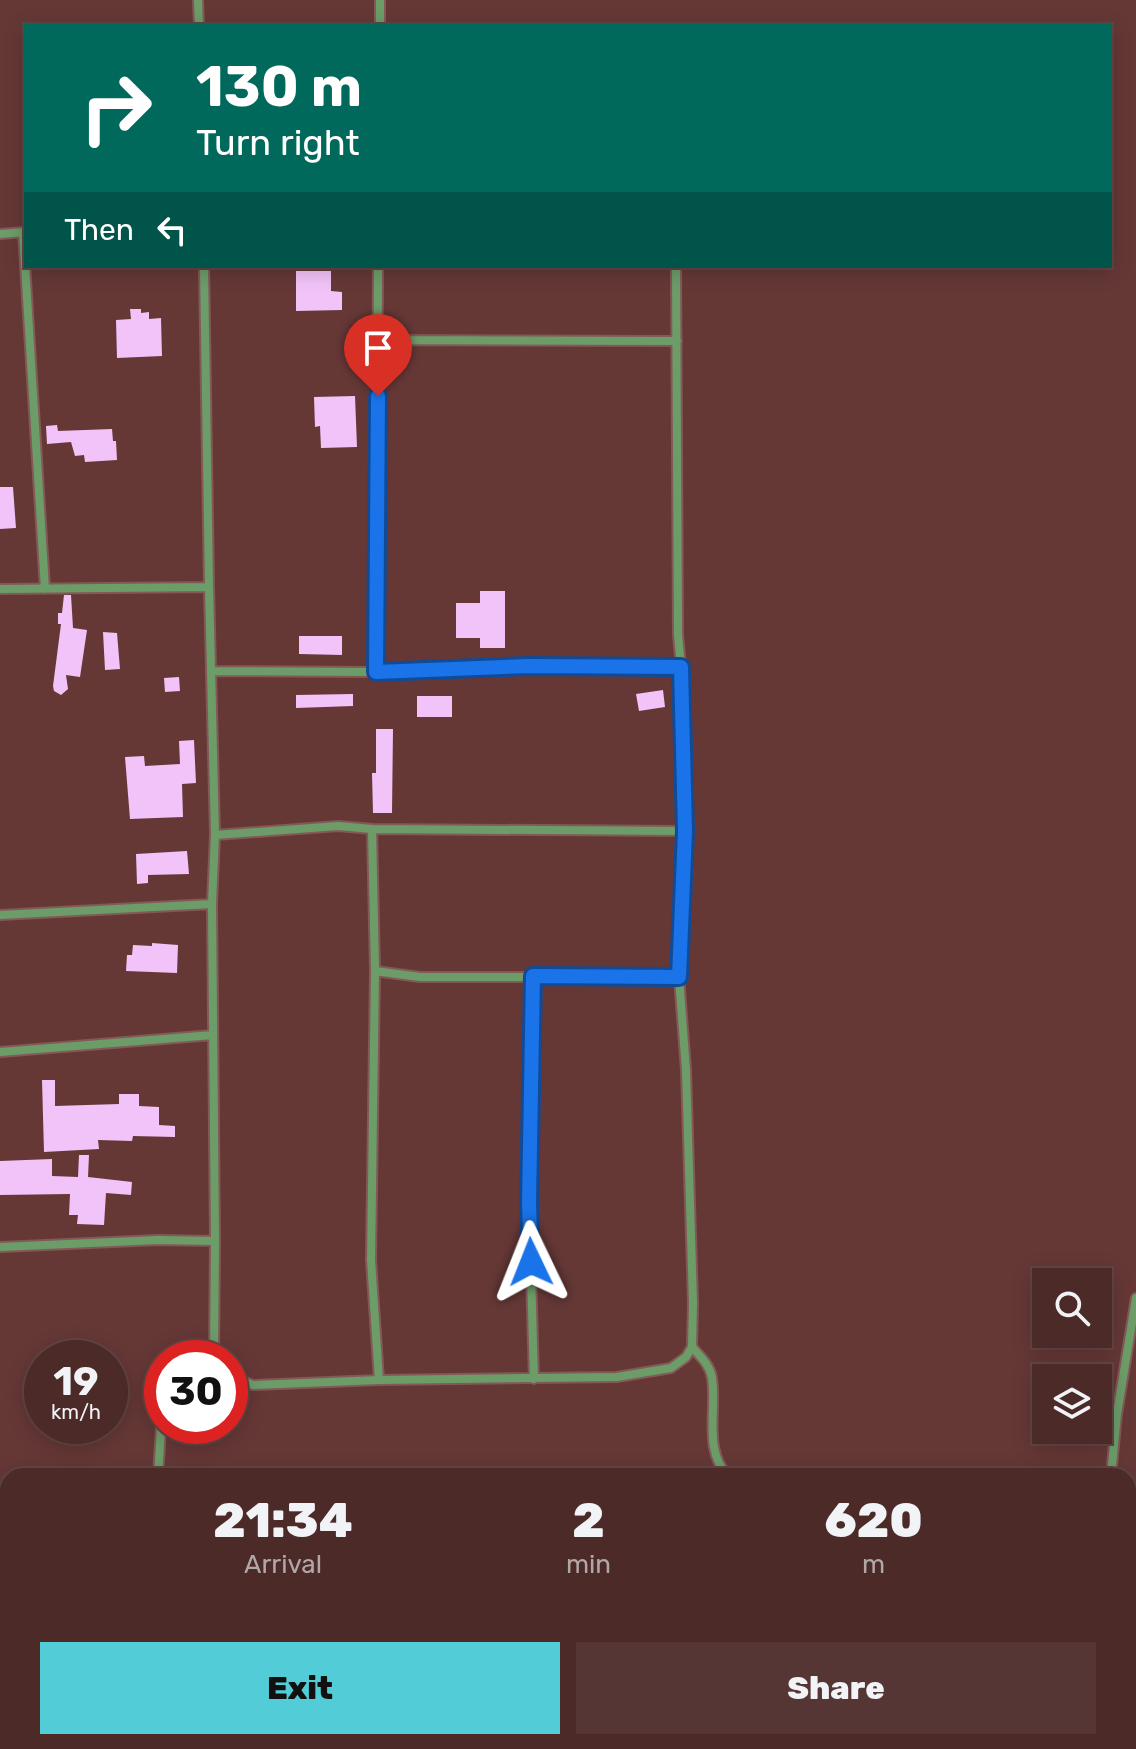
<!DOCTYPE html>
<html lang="en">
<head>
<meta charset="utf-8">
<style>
  :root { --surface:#4c2a28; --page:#563634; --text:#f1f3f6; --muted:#b2a7a8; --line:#634645; --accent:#52ccd6 }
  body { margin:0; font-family:Rubik,sans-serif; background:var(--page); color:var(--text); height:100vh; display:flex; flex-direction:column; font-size:30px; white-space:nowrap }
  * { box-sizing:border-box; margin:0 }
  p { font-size:26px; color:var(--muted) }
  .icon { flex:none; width:44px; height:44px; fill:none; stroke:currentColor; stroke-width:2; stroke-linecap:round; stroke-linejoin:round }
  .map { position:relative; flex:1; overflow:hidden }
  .drawer { position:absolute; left:0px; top:1468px; width:1136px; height:282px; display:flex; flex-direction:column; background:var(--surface); border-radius:24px 24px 0 0; box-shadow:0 4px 20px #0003,0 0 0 2px var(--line) }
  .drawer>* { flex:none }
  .guide { position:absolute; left:24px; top:24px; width:1088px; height:244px; border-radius:0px; box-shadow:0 4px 20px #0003,0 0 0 2px var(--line); background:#00695c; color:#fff; overflow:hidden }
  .controls { position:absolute; left:1032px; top:1268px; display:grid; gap:16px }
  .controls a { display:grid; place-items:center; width:80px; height:80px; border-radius:0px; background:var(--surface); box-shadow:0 4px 20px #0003,0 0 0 2px var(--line); font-size:40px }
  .speed { position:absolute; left:24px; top:1340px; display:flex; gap:16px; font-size:40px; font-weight:700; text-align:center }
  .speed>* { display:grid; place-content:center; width:104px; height:104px; border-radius:50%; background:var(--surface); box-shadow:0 4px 20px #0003,0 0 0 2px var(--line); line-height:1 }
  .speed small { font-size:20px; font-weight:400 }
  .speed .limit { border:12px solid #d22; background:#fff; color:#111 }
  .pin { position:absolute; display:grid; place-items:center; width:68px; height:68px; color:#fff; margin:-82px -34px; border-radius:50% 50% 50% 0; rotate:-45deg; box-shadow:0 0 8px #0007 }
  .pin .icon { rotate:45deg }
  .me { position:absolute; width:88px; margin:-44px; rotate:358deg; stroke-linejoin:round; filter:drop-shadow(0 0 6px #0008) }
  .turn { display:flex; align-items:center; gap:28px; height:168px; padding:0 40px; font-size:36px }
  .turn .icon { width:104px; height:104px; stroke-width:2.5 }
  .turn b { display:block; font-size:56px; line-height:68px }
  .then { display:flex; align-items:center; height:76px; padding:0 40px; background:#0003; gap:16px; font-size:30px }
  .eta { display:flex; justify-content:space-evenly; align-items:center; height:136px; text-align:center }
  .eta b { font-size:48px; font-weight:800; line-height:56px }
  .button { display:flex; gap:16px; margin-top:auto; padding:16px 40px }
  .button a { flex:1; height:92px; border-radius:0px; background:var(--accent); color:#111; font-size:32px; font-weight:800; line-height:92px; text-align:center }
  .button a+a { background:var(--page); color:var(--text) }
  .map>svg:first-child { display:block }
  .building { fill:#f2c3f8 }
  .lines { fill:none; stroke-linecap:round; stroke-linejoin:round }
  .minor-casing { stroke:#825957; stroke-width:12 }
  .minor { stroke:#6c9d69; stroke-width:8 }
  .route-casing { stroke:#114b97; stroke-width:20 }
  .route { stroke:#1a73e8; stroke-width:14 }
</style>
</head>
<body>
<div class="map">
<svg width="1136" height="1749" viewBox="0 0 1136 1749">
  <rect width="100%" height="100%" fill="#653836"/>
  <!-- building -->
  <path class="building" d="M296 271H331V291L342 292V310L296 311Z
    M130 309H141V313L149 312V319L161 318 162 356 117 358 116 320 131 319Z
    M355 396 357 447 321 448 320 426 315 427 314 397Z
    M57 425 58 431 112 429 113 441H116L117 460 85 462 84 455 75 456 71 442 47 444 46 426Z
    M0 487H13L16 528 0 529Z
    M480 591H505V648H480V638H456V603H480Z
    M64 595H71L73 628 87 630 80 677 66 675 68 689 61 695 54 691 53 686 61 624H58V613H62Z
    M103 632 117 633 120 669 105 670Z
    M299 636H342V655L299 654Z
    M179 677 180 691 165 692 164 678Z
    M663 690 665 707 639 711 636 694Z
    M353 694V706L296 708V695Z
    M417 696H452V717H417Z
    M376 729H393L392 813H373L372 773H376Z
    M194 740 196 783 182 784 183 817 130 819 125 757 144 756 145 766 180 764 179 741Z
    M187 851 189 874 148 875V883L137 884 136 854Z
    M152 943 178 945 177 973 126 971 127 955H132L133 945 152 946Z
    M42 1080H55V1106L119 1104V1094H139V1106L159 1107V1125L175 1126V1137L133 1136 132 1141 98 1140 99 1149 44 1152Z
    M79 1155H89L88 1177 132 1182 131 1195 106 1193 104 1225 77 1224 78 1215H69L70 1194 0 1195V1161L52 1159V1176L78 1177Z"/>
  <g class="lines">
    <defs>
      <path id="minor" d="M198 0 199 26
        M380 26V0
        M23 232 45 589
        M0 234 25 232
        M378 340 677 341
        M209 587 215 835 212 904 215 1241
        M0 589 209 587 204 266
        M211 671 376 672 378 266
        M376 672 528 666 681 667 678 635 676 266
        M372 829 375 971 371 1260 379 1380 617 1377 671 1368 686 1357 692 1347 693 1303 686 1070 679 977
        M215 835 338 826 372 829 685 831
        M0 915 212 904
        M375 971 420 977H679L685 831 681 667
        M533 976 529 1203 534 1379
        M0 1052 213 1035
        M0 1247 158 1240 215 1241 214 1358
        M692 1347C700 1356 710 1365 712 1378 717 1411 703 1450 728 1476
        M230 1376 253 1385 379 1380
        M158 1476 162 1413
        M1111 1476 1117 1414 1136 1298
        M1128 1651 1136 1652
        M134 1742V1749
        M778 1749 779 1742
        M1079 1749 1080 1742"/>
    </defs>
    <!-- minor casing -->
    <use href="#minor" class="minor-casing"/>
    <!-- minor -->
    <use href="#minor" class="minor"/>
  </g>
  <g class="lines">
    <defs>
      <path id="route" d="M378 396 376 672 528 666 681 667 685 831 679 977 533 976 529 1203 531 1262"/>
    </defs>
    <!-- route casing -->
    <use href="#route" class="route-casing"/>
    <!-- route -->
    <use href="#route" class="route"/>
  </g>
</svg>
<div class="controls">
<a><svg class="icon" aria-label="search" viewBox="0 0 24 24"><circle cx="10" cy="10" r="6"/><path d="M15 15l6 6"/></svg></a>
<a><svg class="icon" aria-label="layers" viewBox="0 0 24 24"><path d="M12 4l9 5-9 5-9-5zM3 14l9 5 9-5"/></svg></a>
</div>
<div class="speed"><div>19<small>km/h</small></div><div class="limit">30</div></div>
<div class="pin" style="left:378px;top:396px;background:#d93025"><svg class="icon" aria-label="arrive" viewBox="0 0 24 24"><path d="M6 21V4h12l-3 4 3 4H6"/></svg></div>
<svg class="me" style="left:531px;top:1262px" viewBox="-20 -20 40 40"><path d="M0-17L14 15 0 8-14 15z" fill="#1a73e8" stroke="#fff" stroke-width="4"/></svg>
<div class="guide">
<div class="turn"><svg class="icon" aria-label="right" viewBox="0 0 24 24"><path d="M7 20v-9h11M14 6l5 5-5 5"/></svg><div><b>130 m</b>Turn right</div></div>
<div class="then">Then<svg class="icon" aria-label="left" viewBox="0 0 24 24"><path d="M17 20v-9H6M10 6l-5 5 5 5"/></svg></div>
</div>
<section class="drawer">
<div class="eta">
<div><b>21:34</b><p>Arrival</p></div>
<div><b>2</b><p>min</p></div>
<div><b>620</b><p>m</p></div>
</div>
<div class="button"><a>Exit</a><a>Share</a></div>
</section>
</div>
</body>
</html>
